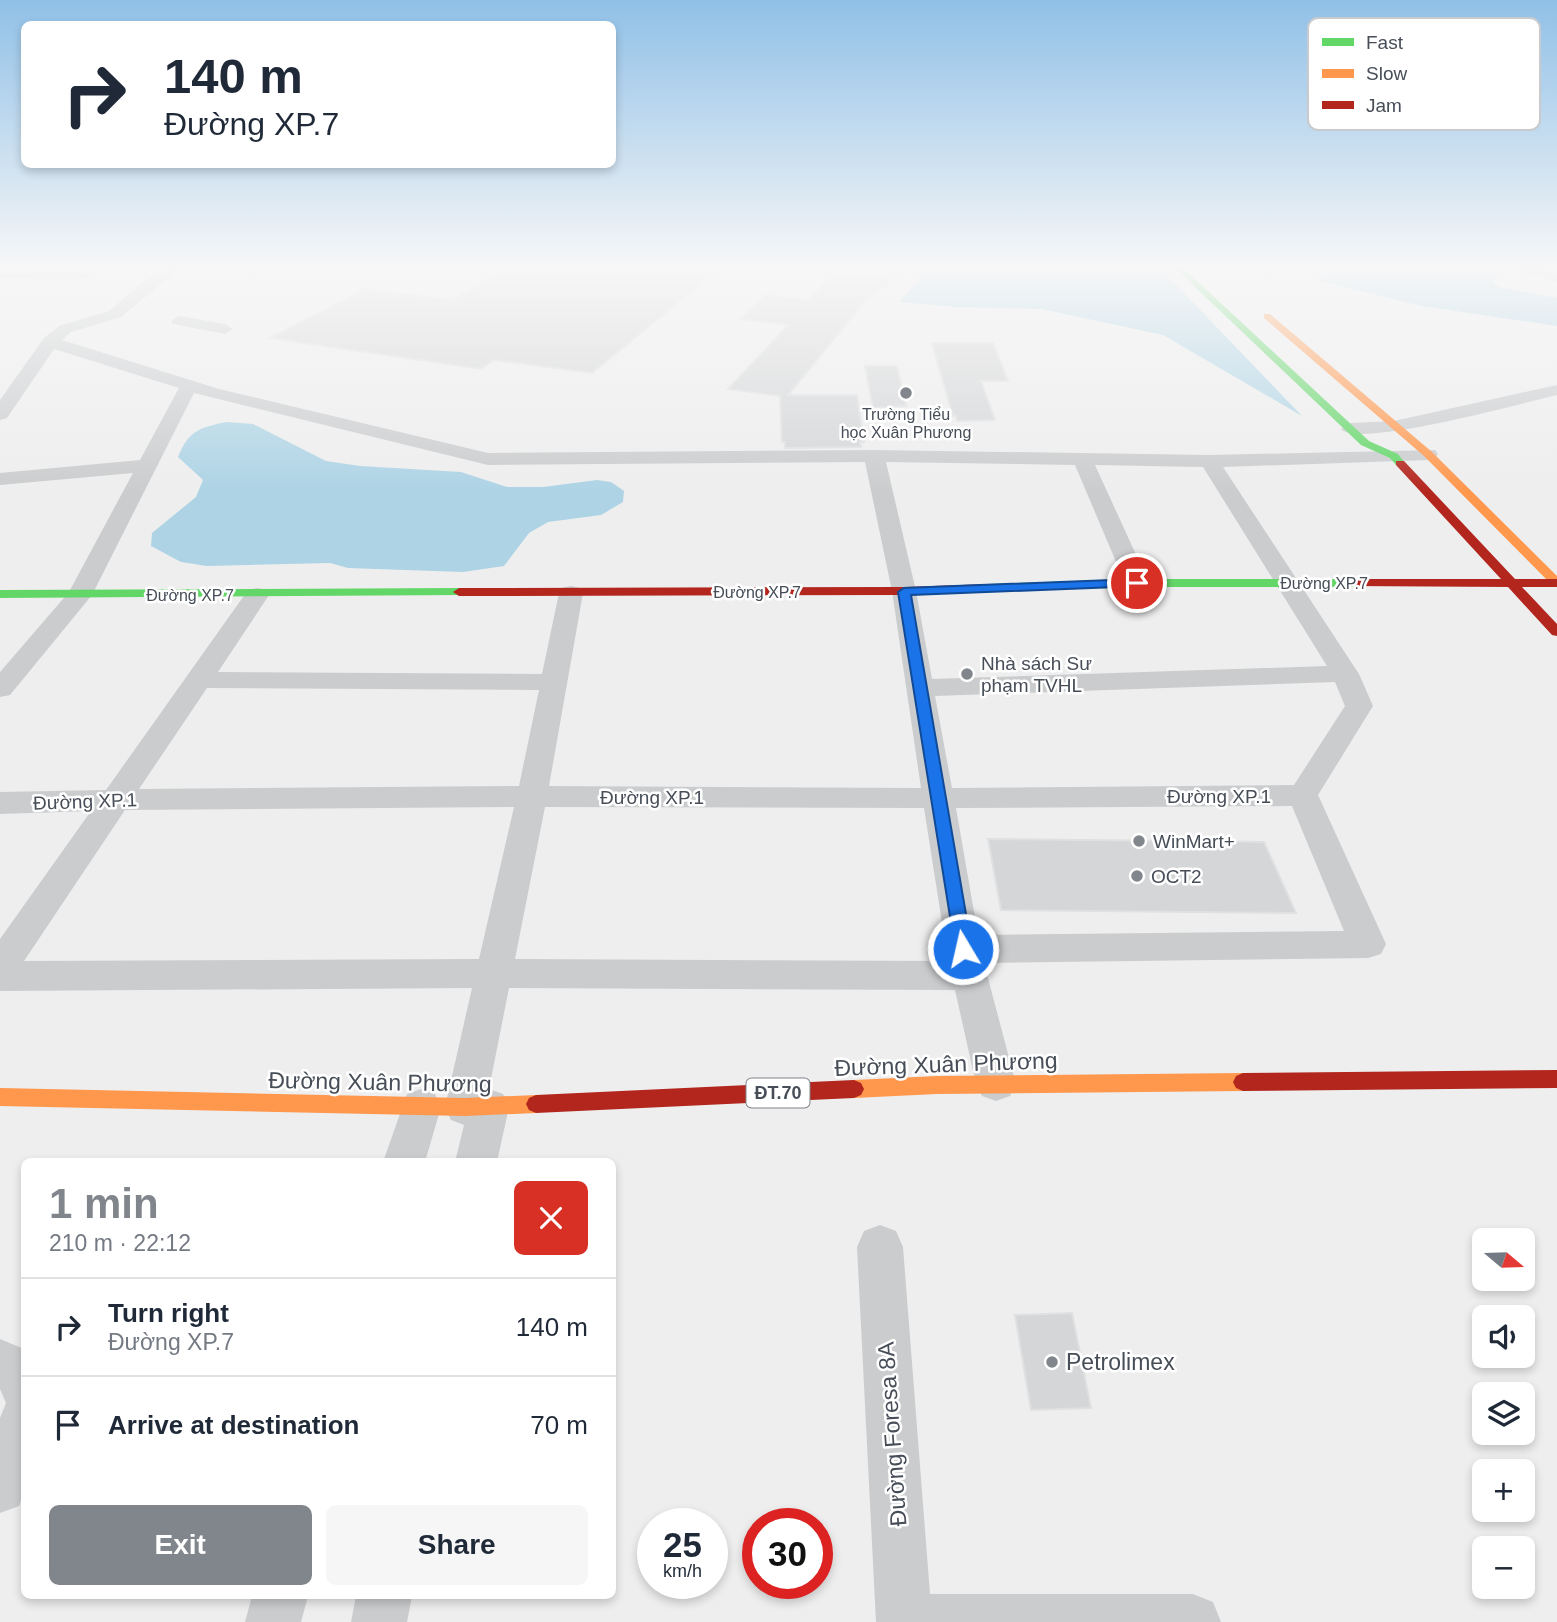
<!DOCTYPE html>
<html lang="en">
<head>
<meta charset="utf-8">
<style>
  :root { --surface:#fff; --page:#f6f6f7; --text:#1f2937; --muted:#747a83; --line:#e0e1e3; --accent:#81868c }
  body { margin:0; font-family:Helvetica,sans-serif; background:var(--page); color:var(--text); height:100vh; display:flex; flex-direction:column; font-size:26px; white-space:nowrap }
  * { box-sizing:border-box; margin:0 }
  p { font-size:23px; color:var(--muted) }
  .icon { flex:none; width:38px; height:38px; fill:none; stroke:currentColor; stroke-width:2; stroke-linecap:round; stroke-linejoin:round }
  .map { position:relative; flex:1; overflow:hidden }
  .details { position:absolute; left:21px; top:1158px; width:595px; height:441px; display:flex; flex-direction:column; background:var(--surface); border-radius:10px; box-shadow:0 4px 10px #0003 }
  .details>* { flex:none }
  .hud { position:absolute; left:21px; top:21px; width:595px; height:147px; border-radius:10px; box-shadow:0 4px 10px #0003; background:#fff; color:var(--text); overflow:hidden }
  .needle { width:46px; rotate:109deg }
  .controls { position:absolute; left:1472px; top:1228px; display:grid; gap:14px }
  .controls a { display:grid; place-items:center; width:63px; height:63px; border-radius:10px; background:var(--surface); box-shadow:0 4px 10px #0003; font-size:35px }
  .speed { position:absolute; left:637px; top:1508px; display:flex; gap:14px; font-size:35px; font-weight:700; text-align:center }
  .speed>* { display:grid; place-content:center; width:91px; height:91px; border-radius:50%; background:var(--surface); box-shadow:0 4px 10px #0003; line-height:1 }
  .speed small { font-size:18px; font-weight:400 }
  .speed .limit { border:10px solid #d22; background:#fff; color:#111 }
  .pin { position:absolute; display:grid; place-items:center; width:60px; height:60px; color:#fff; margin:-30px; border:4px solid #fff; border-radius:50%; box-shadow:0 2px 7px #0007 }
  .me { position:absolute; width:77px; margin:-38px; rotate:351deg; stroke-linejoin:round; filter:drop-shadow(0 0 5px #0008) }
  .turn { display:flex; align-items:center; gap:24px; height:147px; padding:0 28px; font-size:32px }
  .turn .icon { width:91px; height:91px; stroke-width:2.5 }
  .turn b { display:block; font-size:49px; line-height:60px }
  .round { display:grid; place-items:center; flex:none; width:74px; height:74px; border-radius:10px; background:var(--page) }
  .head { display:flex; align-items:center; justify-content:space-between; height:119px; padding:0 28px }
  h1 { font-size:42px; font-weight:700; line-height:52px; color:var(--accent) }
  .action { display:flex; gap:14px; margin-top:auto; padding:14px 28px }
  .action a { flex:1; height:80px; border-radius:10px; background:var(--accent); color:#fff; font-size:28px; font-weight:700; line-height:80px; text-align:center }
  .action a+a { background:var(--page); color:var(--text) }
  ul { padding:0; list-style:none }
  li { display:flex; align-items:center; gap:21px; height:98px; padding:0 28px; border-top:2px solid var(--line) }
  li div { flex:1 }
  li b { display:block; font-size:26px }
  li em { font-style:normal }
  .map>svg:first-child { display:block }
  .water { fill:#add3e5 }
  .building { fill:#d5d6d8; stroke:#dfe0e1; stroke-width:2 }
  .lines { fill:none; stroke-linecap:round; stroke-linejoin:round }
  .street { fill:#caccce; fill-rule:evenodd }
  .fast { fill:#63d668; fill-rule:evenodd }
  .slow { fill:#ff974d; fill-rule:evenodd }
  .jam { fill:#b3261e; fill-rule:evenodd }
  .route { fill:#1a73e8; stroke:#114b97; stroke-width:2 }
  .poi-dot { fill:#81868c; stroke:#fff; stroke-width:2.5 }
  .labels { text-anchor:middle; stroke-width:5; stroke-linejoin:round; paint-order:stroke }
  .far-poi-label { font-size:16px; fill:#474e58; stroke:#fff }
  .far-street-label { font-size:16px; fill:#474e58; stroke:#fff }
  .shield { fill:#fff; stroke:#7e838a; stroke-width:2 }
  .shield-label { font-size:18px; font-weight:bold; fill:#474e58 }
  .poi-label { font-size:19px; fill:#474e58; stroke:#fff; text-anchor:start }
  .street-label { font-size:19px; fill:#474e58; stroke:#fff }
  .near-street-label { font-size:23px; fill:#474e58; stroke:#fff }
  .near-poi-label { font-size:23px; fill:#474e58; stroke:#fff; text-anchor:start }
  .key { fill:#fff; stroke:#c8cacd; stroke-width:2 }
  .key-label { font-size:19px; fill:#474e58 }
</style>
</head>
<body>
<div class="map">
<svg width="1557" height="1622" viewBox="0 0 1557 1622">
  <rect width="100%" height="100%" fill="#eee"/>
  <!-- water -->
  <path class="water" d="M929 266H1158L1302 416 1163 335 1041 309 957 307 900 302Z
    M1387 266C1423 266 1467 259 1501 273L1492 283 1499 287 1557 298V326L1422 306 1315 280 1334 271Z
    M226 422 253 424 326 461 360 466 461 472 507 487H543L597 480 611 482 624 491 623 502 601 515 548 522 529 533 504 566 463 572 348 568 330 563 207 566 181 562 151 546 152 533 196 497 203 480 178 457C189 430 199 428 226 422Z"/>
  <!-- building -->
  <path class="building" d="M510 266H609L652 271 658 266H724L592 373 494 360 481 369 270 338 364 289 452 300Z
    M838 274 896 280 867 299 788 395H857L864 442H860L861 447 785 448V442H782L780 396 728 389 788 325 740 319 766 295 809 300 825 282Z
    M932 343H993L1008 381H981L995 420 957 421 956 416H953Z
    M865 366H897L906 406 873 408Z
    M988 839 1264 842 1296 913 1001 910Z
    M1072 1313 1091 1408 1031 1410 1015 1315Z"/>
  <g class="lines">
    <!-- street -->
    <path class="street" d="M166 266H183L121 317 71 332 62 340 219 389 488 453 874 450 1209 455 1435 450 1438 454 1435 458 1428 460 1223 467 1359 674 1373 706 1318 795 1386 944 1381 954 1368 958 984 963 1016 1084 1010 1096 996 1101 982 1096 976 1084 955 990 509 988 489 1089 503 1094 509 1107 497 1162H455L464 1125 451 1120 445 1107 472 988 0 991V939L91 811 0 814V792L106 790 248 590 257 588 266 590 269 595 218 672 542 674 559 593 562 588 571 586 580 588 583 593 549 786 921 788 892 591 865 462 488 465 194 393 92 595 10 695 0 697V672L69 592 133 473 0 485V473L140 460 179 388 54 349 7 418 0 420V400L44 338 59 326 109 311 144 281ZM886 462 1075 465 1125 583 1128 588 1137 590 1146 588 1149 583 1095 465 1203 467 1327 666 932 679 916 591ZM1335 682 1345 706 1294 785 952 788 935 696ZM207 688 539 690 519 786 139 789ZM1292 806 1344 931 978 935 956 808ZM514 807 479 959 24 961 125 810ZM545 807 924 808 948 961 515 959Z
      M1510 266H1532L1557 273V282L1512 269Z
      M0 270 83 271 90 275 83 279 0 278Z
      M179 316 225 324 233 329 225 334 173 324 171 321Z
      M1557 385V395C1527 402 1356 449 1341 429L1351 423 1394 421Z
      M421 1089 435 1094 441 1107 425 1162H383L407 1094Z
      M880 1225 896 1231 903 1247 930 1594H1193L1213 1602 1221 1622H876L857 1247 864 1231Z
      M0 1339 24 1349V1492L19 1506 0 1513V1418L6 1403 0 1389Z
      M252 1596H308L301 1622H245Z
      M356 1596H412L407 1622H351Z"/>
    <!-- fast -->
    <path class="fast" d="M1173 266H1181L1369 441 1398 454 1405 463 1404 465H1396L1390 458 1361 445Z
      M1137 579H1354L1360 583 1354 587H1137L989 592 983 588 989 584Z
      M459 588 463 589V595L0 598V590Z"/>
    <!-- slow -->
    <path class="slow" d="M1264 314H1270L1432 452 1557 576V587L1553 586 1424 456 1264 318Z
      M1243 1073 1250 1076 1253 1082 1250 1088 1243 1091 937 1094 854 1098 847 1095 844 1089 847 1083 854 1080 937 1076Z
      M0 1088 465 1098 536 1095 543 1098 546 1104 543 1110 536 1113 465 1116 0 1106Z"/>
    <!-- jam -->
    <path class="jam" d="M1396 461H1404L1515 579H1557V587H1522L1557 624V636L1552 635 1508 587 1350 586 1348 583 1354 579H1501L1396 465Z
      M989 584 993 585V591L904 595 459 596 453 592 459 588 904 587Z
      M1557 1070V1088L1243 1091 1236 1088 1233 1082 1236 1076 1243 1073Z
      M854 1080 861 1083 864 1089 861 1095 854 1098 536 1113 529 1110 526 1104 529 1098 536 1095Z"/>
  </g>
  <!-- sky -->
  <linearGradient id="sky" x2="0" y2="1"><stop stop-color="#90c0e7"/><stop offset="0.54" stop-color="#f7f7f7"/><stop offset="1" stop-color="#f7f7f7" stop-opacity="0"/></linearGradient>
  <rect width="1557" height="493" fill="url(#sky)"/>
  <!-- route -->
  <path class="route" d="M1137 579 1141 580V586L911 595 972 949 969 954H956L898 592 904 588Z"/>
  <!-- markers -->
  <g class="poi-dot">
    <circle cx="906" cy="393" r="7"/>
    <circle cx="967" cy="674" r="7"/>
    <circle cx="1139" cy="841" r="7"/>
    <circle cx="1137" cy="876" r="7"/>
    <circle cx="1052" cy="1362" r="7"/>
  </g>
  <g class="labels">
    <!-- far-poi labels -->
    <g class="far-poi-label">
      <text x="906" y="420">Trường Tiểu<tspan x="906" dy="18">học Xuân Phương</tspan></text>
    </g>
    <!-- far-street labels -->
    <g class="far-street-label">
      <text x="1324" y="589">Đường XP.7</text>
      <text x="757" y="598">Đường XP.7</text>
      <text x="190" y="601">Đường XP.7</text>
    </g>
    <!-- shield labels -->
    <rect class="shield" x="746.5" y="1078.5" width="63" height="29" rx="5"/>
    <g class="shield-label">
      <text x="778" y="1099">ĐT.70</text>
    </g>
    <!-- poi labels -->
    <g class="poi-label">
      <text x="981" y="670">Nhà sách Sư<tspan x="981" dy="22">phạm TVHL</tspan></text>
      <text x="1153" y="848">WinMart+</text>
      <text x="1151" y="883">OCT2</text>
    </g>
    <!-- street labels -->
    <g class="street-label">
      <text x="1219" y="803">Đường XP.1</text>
      <text x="652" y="804">Đường XP.1</text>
      <text transform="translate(85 801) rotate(-2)" y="7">Đường XP.1</text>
    </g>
    <!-- near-street labels -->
    <g class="near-street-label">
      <text transform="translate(946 1064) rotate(-2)" y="8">Đường Xuân Phương</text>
      <text transform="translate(380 1082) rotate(1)" y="8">Đường Xuân Phương</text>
      <text transform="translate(892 1434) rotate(-94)" y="8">Đường Foresa 8A</text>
    </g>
    <!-- near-poi labels -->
    <g class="near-poi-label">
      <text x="1066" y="1370">Petrolimex</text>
    </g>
  </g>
  <!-- legend -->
  <rect x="1308" y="18" width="232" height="112" rx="10" class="key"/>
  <rect x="1322" y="38" width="32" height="8" fill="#63d668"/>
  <rect x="1322" y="69" width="32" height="9" fill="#ff974d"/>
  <rect x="1322" y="101" width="32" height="8" fill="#b3261e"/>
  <g class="key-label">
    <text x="1366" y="49">Fast</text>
    <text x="1366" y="80">Slow</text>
    <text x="1366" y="112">Jam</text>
  </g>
</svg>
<div class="controls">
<a><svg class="needle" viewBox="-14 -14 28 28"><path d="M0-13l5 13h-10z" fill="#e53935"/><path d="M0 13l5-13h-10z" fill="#747a83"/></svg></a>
<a><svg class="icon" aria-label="sound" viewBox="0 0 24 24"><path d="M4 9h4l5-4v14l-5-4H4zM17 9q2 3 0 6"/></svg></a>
<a><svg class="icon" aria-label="layers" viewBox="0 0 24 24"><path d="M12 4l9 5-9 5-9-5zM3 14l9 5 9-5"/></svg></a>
<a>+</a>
<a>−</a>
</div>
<div class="speed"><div>25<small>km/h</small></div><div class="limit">30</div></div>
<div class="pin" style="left:1137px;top:583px;background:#d93025"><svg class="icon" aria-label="arrive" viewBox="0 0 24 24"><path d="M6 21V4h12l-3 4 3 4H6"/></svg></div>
<svg class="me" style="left:963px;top:949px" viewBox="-20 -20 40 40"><circle r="17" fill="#1a73e8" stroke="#fff" stroke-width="3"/><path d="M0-11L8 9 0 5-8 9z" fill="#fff"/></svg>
<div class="hud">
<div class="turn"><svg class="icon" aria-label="right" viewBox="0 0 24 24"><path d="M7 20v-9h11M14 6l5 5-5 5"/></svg><div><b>140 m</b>Đường XP.7</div></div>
</div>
<section class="details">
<div class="head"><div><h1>1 min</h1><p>210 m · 22:12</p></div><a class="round" style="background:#d93025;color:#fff"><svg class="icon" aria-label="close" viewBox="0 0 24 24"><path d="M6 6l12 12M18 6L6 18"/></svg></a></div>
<ul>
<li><svg class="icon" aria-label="right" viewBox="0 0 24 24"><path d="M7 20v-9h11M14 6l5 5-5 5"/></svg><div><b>Turn right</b><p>Đường XP.7</p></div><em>140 m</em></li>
<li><svg class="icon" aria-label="arrive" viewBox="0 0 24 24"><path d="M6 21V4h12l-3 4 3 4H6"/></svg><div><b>Arrive at destination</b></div><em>70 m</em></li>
</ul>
<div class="action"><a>Exit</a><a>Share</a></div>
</section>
</div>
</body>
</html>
